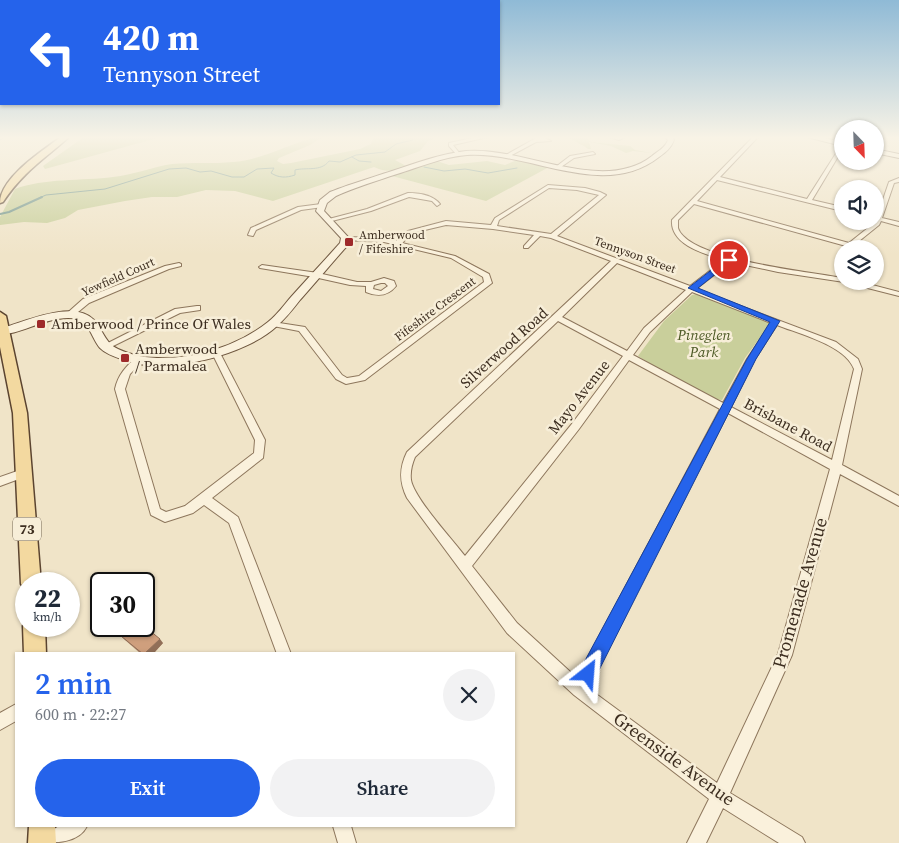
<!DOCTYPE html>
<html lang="en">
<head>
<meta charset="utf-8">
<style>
  :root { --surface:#fff; --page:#f2f2f3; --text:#1f2937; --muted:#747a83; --accent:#2563eb }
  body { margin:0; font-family:"Source Serif 4",serif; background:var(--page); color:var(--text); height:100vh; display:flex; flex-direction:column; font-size:19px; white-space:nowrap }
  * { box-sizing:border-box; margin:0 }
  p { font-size:16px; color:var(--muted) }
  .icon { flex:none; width:28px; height:28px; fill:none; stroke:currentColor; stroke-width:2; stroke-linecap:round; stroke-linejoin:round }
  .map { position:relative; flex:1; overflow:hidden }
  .drawer { position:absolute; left:15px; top:652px; width:500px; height:175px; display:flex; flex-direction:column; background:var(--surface); border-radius:0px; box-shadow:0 1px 4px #0004 }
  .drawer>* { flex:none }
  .top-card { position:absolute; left:0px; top:0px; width:500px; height:105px; box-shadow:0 1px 4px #0004; background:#2563eb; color:#fff; overflow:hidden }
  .needle { width:32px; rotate:157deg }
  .controls { position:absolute; left:834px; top:120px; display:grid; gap:10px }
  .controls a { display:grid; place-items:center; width:50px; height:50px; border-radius:50%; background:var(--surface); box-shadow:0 1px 4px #0004; font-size:25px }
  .speed { position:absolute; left:15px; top:572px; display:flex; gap:10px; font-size:25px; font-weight:700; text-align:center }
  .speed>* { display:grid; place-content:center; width:65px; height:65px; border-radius:50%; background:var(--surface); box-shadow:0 1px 4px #0004; line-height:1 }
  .speed small { font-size:12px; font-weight:400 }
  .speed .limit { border:2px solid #111; border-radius:8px; background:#fff; color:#111 }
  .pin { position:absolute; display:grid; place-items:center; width:42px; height:42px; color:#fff; margin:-21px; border:2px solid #fff; border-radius:50%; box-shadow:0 1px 5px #0007 }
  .me { position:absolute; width:55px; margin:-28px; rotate:28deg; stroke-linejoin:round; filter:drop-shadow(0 0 4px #0008) }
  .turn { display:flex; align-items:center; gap:18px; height:105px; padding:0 20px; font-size:22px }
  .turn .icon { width:65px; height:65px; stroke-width:2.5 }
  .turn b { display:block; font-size:35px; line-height:42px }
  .round { display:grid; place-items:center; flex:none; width:52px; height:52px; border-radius:26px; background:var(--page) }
  .headline { display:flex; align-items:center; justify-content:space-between; height:85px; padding:0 20px }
  h1 { font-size:30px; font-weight:600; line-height:38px; color:var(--accent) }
  .primary-button { display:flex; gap:10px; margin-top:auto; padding:10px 20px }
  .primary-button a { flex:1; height:58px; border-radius:30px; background:var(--accent); color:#fff; font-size:20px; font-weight:600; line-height:58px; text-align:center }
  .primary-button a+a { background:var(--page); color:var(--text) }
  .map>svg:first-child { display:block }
  .green { fill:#c9cf9b }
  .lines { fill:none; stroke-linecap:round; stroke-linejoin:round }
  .stream-far1 { stroke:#6f938a; stroke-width:1 }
  .stream { stroke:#6f938a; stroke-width:2 }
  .street-casing { stroke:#8d765c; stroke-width:2 }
  .secondary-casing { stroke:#6f573f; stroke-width:2 }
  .primary-casing { stroke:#5b4430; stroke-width:3 }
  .street { fill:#faf1dc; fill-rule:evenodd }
  .secondary { fill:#faf1dc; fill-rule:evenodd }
  .primary { fill:#f3d9a0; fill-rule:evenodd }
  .wall { fill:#b2896c }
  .shaded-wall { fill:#916f58 }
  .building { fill:#cf9f7d; stroke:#916f58 }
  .route { fill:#2563eb; stroke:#184099 }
  .poi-dot { fill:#9e2a2b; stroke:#f7eed8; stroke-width:2 }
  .labels { text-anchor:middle; stroke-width:5; stroke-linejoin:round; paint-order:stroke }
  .far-poi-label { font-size:12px; fill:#3d2e20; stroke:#f7eed8; text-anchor:start }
  .far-street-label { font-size:12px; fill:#3d2e20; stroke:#f7eed8 }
  .shield { fill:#f7eed8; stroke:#756857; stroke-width:1 }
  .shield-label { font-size:14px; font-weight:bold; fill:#3d2e20 }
  .poi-label { font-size:15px; fill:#3d2e20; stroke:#f7eed8; text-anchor:start }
  .park-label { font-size:15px; font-style:italic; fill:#4d5a26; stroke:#f7eed8 }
  .street-label { font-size:15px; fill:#3d2e20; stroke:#f7eed8 }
  .near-street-label { font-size:18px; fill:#3d2e20; stroke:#f7eed8 }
</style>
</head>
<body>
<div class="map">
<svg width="899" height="843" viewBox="0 0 899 843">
  <rect width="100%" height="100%" fill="#f0e4c8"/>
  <!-- green -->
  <path class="green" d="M84 137H161L45 169 43 166Z
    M316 137H322L310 145 279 158 277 161 283 164 291 163 360 149 371 144 373 139 377 137H438L428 141 420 151 395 160 408 167C395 171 387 173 374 167L273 201 235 191 206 190 177 197H152L125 201 78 210 65 218 47 223 24 222 0 225V217L15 189C44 178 82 181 113 177 133 175 152 167 172 164 192 162 213 164 233 162 264 159 286 145 316 137Z
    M569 137H605L587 138 591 142 630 146 635 150 652 153 633 151 626 153 611 146 589 142 591 149H588C582 144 575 143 569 137Z
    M517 160 549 167 486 201 392 176 437 161 449 165 487 161 505 165Z
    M696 294 770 321V324L745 358 722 400 714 399 660 370 638 356 664 321 692 295Z"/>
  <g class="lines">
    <!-- stream-far1 -->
    <path class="stream-far1" d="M0 140 4 137
      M352 157 359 161 371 162
      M424 167 444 171 465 169 488 173 517 168
      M39 198 46 195 105 189 169 169 186 168 200 172 211 171 232 177H244L257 169 274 168 271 173C279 178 286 178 295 175V170C306 167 321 172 329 161L340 162 356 155 385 152 396 144 413 140 410 137"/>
    <!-- stream -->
    <path class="stream" d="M0 214 9 212 42 197"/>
    <defs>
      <path id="street" d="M477 137H488L453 145 461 155H457L449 146V143Z
        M609 137H625L619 140Z
        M753 137H758L720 177 807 199 840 147 842 146V150L812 200 842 207V211L717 180 697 201 849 243 874 223 875 216 877 217 889 182 899 178V182L894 183 882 218 899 222V226L881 221 879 225 853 246 852 249H846V246L694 204 678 220C678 222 678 227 678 228 688 260 812 272 842 278V281H857L899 292V296L844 282 778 272 731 262 696 289 836 342 858 359 862 369 842 465 899 496V506L840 474 792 655 730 793 802 837 805 843H779L723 808 706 843H687L709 799 574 695 507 633 407 498C399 482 399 468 407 452L611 261 551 238 540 236 528 248H524V246L534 235 493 229 446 225 412 233 402 243 455 256 489 274 492 283 365 380 346 384 336 379 299 331 273 326 269 324 273 322 305 327 342 375 347 378 359 376 484 282 483 277 451 258 384 242 345 240 342 238 343 237 384 238 396 241 408 231 446 221 491 225 495 218 548 185 585 188 600 192 606 195 557 236 690 286 724 260C705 254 670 245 672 220ZM549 188 577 190 599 195 551 234 497 226 499 220ZM617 263 686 290 644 328 627 351 562 317ZM692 292 771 323 747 359 723 403 633 355 650 332ZM558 321 623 356 571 425 465 556C452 539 414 498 411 480 410 472 412 464 415 457ZM777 325C799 334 845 345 854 369L832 460 731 407 755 359ZM629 360 720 409 577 678 517 623 472 566 579 429ZM728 413 830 469 778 654 717 783 588 688Z
        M536 138H545L551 141 536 142 508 157 504 156Z
        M593 152 595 154 574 158 561 167 557 166 570 156Z
        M408 193C419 193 433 195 440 204L437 206 432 201 409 197 371 211 328 222 325 220 367 209Z
        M321 204 324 206 323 207 301 210 256 230 253 236 248 235 251 228 298 207Z
        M179 263 181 264V266L169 269 89 303 72 317H66L65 315 83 299 165 266Z
        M262 265 318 273 357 282H371L384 278 394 281 396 286C388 296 378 297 366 292V286L350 285 314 277 260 268 259 267ZM381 283H385L388 286 381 291 373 289 374 285Z
        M197 306H200V310L180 313 109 348 106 349 102 346 175 309Z
        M216 350 220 353 265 440 263 458 212 498 238 517 291 654H277L229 523 204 505 193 513 165 522 151 515 115 389C118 375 126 366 137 357H143L144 359 143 361 130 374 125 389 160 509 166 512 185 506 254 453 255 440 212 353Z
        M23 469 27 470 29 473 27 476 0 486V477Z
        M16 704V721L0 730V713Z
        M59 826H87C79 843 55 843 38 843L41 837Z
        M333 826H351L356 843H338Z"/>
      <path id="secondary" d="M665 137H672L674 140C671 148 666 152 659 157 603 201 530 151 467 155 443 157 420 167 397 174 376 181 356 187 336 196L327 203 324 211 349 238 347 246C331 264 316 282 300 300 293 309 286 318 277 326 246 355 169 375 127 361 119 358 107 355 100 348 92 339 90 323 77 319 50 313 17 338 0 333V329C23 322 74 299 94 320 103 330 105 343 118 349 162 370 231 352 268 322 277 315 284 305 291 297 307 279 324 261 340 243L341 238 316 211 320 200 330 192C350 184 371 178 392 171 416 163 440 154 466 151 523 146 602 195 652 156 658 151 665 148 668 140Z
        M807 137H820L842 142V146Z
        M875 149 899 154V158L875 153Z"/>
      <path id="primary" d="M61 137H69C43 160 23 172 3 202L0 203C0 178 42 151 61 137Z
        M0 312 6 316 27 413 41 584H26V591L21 584 13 413 0 347Z
        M26 620V626H45L46 654H24L23 626Z
        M29 826H55L56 843H28Z"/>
    </defs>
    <!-- street casing -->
    <use href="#street" class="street-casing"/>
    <!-- secondary casing -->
    <use href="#secondary" class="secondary-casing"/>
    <!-- primary casing -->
    <use href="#primary" class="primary-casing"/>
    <!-- street -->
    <use href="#street" class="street"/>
    <!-- secondary -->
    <use href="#secondary" class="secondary"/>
    <!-- primary -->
    <use href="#primary" class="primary"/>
  </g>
  <!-- wall -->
  <path class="wall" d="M121 636 163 643 153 654H141L125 640Z"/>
  <!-- shaded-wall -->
  <path class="shaded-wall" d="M160 639 163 643 153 654H144Z"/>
  <!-- building -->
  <path class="building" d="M131 626H144L160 639 144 654H143L121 636Z"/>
  <!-- sky -->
  <linearGradient id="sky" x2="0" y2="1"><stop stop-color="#8fbad6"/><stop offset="0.54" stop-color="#f8f3e6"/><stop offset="1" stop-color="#f8f3e6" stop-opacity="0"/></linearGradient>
  <rect width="899" height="255" fill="url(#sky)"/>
  <!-- route -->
  <path class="route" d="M727 258 733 260 698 288 780 321 756 359 594 680 588 683 581 680 579 674 581 668 747 359 770 322 688 288Z"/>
  <!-- markers -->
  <g class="poi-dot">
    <rect x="344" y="237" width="10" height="10" rx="2.5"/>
    <rect x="36" y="319" width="10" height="10" rx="2.5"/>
    <rect x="120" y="353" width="10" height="10" rx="2.5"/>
  </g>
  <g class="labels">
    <!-- far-poi labels -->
    <g class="far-poi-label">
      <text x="359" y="239">Amberwood<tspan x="359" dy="14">/ Fifeshire</tspan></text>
    </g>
    <!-- far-street labels -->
    <g class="far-street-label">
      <text transform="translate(635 255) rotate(20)" y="4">Tennyson Street</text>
      <text transform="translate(118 277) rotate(-24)" y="4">Yewfield Court</text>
      <text transform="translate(435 309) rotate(-37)" y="4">Fifeshire Crescent</text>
    </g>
    <!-- shield labels -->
    <rect class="shield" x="13" y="517.5" width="28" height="23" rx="4"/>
    <g class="shield-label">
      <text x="27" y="534">73</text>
    </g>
    <!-- poi labels -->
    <g class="poi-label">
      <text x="51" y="329">Amberwood / Prince Of Wales</text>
      <text x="135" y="354">Amberwood<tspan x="135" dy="17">/ Parmalea</tspan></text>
    </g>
    <!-- park labels -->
    <g class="park-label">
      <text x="704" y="340">Pineglen<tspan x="704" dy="17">Park</tspan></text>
    </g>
    <!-- street labels -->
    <g class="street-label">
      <text transform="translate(504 348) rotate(-42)" y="5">Silverwood Road</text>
      <text transform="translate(579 397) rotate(-52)" y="5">Mayo Avenue</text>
      <text transform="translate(788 425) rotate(28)" y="5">Brisbane Road</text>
    </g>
    <!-- near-street labels -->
    <g class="near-street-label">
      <text transform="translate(800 593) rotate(-74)" y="6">Promenade Avenue</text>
      <text transform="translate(674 759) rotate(36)" y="6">Greenside Avenue</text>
    </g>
  </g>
</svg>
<div class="controls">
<a><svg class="needle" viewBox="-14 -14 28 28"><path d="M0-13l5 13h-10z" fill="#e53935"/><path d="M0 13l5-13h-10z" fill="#747a83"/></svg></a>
<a><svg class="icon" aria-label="sound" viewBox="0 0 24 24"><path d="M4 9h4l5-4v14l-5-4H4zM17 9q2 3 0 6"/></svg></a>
<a><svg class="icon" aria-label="layers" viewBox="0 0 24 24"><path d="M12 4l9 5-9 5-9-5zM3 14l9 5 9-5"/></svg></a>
</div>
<div class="speed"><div>22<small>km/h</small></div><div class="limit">30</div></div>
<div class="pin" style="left:729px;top:260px;background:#d93025"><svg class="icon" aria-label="arrive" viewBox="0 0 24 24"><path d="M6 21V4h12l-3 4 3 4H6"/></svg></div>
<svg class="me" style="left:588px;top:674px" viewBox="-20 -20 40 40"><path d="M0-17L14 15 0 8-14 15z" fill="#2563eb" stroke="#fff" stroke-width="4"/></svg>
<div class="top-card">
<div class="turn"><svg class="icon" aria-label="left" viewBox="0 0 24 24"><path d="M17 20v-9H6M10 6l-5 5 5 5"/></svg><div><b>420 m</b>Tennyson Street</div></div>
</div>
<section class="drawer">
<div class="headline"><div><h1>2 min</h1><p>600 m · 22:27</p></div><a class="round"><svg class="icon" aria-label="close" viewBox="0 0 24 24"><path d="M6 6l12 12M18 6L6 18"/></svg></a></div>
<div class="primary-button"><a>Exit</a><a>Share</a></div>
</section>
</div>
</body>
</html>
